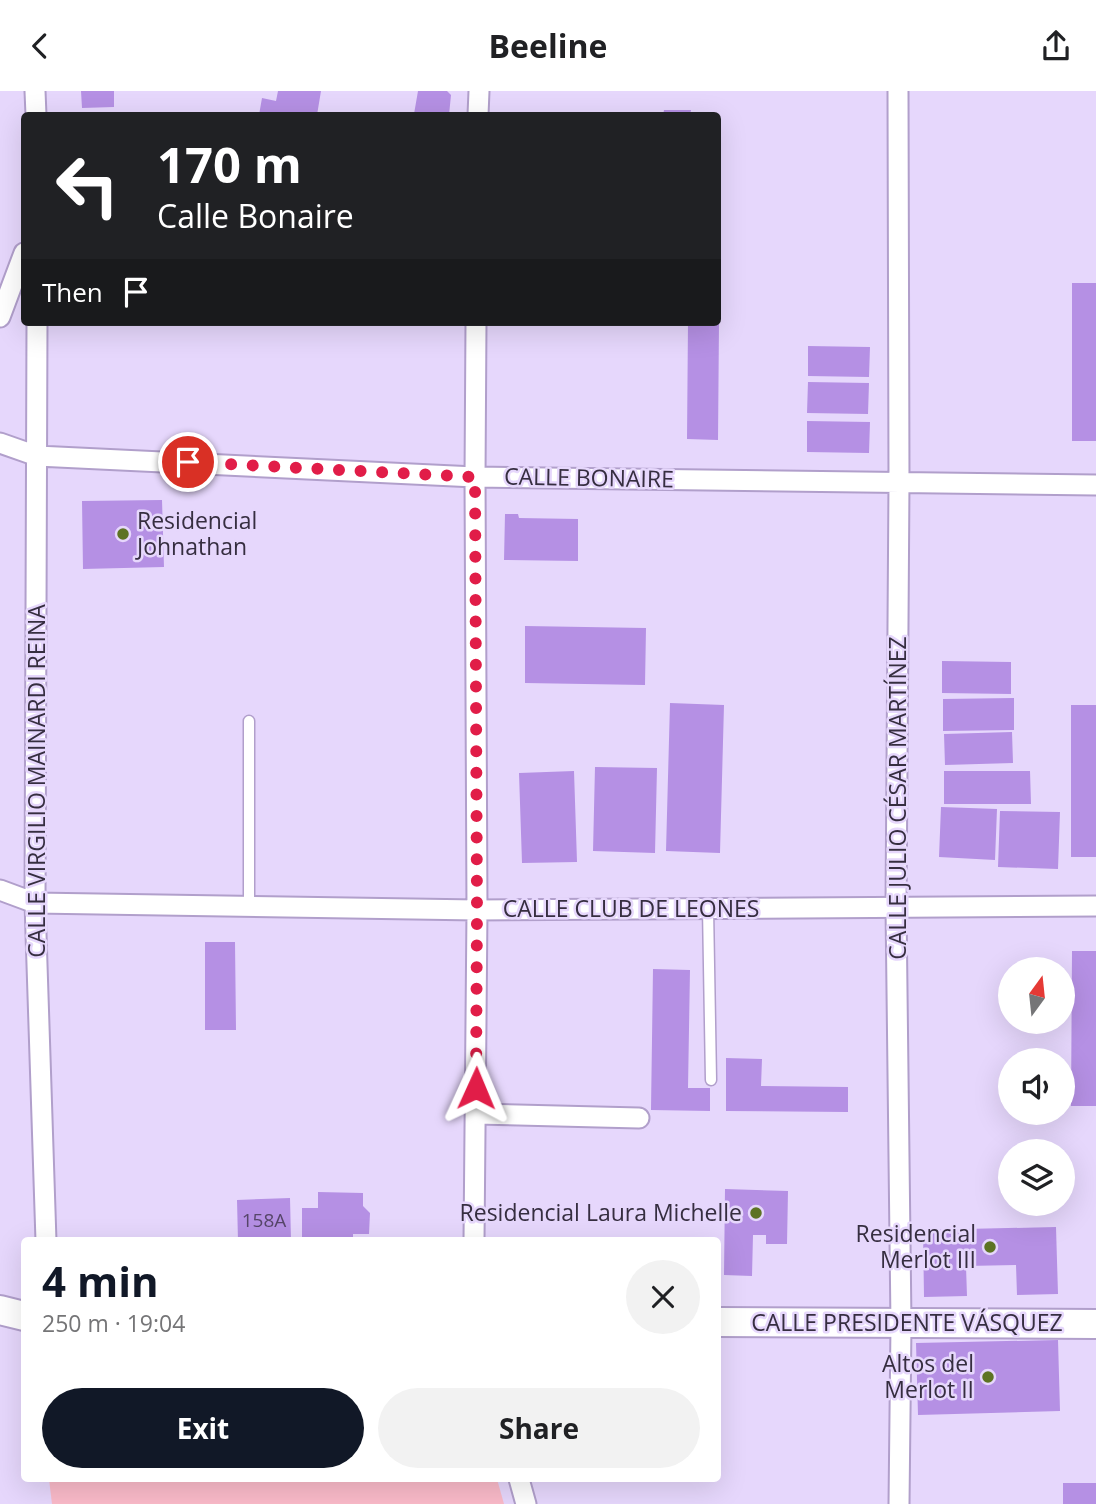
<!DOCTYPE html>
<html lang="en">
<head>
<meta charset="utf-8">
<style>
  :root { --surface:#fff; --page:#f2f2f2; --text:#202124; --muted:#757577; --accent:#111827 }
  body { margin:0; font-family:"Open Sans",sans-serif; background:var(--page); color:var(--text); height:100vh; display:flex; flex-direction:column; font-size:26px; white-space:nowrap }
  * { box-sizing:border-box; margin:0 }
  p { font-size:23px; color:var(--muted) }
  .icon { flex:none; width:38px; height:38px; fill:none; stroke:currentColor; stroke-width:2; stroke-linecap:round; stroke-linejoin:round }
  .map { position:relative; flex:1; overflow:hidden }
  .sheet { position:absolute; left:21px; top:1146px; width:700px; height:245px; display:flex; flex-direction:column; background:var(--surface); border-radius:7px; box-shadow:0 7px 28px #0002 }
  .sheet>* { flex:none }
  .hud { position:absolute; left:21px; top:21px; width:700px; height:214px; border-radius:7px; box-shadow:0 7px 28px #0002; background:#202124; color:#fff; overflow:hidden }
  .needle { width:46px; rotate:15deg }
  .tools { position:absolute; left:998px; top:866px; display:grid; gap:14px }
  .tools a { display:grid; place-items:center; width:77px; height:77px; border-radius:50%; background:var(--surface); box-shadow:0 7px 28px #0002; font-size:35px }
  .pin { position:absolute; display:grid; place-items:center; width:60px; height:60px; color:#fff; margin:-30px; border:4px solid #fff; border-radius:50%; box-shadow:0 2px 7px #0007 }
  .me { position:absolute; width:77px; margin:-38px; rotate:1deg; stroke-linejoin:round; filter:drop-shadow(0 0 5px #0008) }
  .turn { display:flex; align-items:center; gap:24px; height:147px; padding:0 21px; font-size:32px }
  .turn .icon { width:91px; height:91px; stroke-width:2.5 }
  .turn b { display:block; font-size:49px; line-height:60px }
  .then { display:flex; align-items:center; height:66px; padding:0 21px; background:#0003; gap:14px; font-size:26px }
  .round { display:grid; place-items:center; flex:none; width:74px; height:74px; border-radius:37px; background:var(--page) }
  .headline { display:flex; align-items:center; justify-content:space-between; height:119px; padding:0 21px }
  h1 { font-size:42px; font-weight:700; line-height:52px; color:var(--accent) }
  .button { display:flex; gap:14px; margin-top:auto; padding:14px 21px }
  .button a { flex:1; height:80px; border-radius:42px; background:var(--accent); color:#fff; font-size:28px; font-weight:700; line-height:80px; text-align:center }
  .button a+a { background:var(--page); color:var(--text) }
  header { display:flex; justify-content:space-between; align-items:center; height:91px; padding:0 21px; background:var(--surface); font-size:32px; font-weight:700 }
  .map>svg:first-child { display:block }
  .green { fill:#fabac9 }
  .building { fill:#b590e4 }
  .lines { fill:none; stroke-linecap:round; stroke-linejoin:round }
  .lane-casing { stroke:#b19fcb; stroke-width:13 }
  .street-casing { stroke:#b19fcb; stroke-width:23 }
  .secondary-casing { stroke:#b19fcb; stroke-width:32 }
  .lane { stroke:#fff; stroke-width:10 }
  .street { stroke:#fff; stroke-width:19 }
  .secondary { stroke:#fff; stroke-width:28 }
  .route { stroke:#e11d48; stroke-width:12; stroke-dasharray:0 21.6 }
  .poi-dot { fill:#5d7323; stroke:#e6d7fc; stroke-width:2.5 }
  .labels { text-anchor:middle; stroke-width:5; stroke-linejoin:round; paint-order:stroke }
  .number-label { font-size:19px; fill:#564669 }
  .street-label { font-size:23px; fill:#362e40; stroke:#e6d7fc }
  .poi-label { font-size:23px; fill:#362e40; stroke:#e6d7fc; text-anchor:end }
</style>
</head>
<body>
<header><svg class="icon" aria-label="back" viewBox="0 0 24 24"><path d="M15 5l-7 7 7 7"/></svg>Beeline<svg class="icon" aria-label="share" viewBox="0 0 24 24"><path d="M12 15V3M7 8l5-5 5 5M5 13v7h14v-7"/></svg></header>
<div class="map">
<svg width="1096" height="1413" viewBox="0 0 1096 1413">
  <rect width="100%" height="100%" fill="#e6d7fc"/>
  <!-- green -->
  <path class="green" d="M49 1388H497L504 1413H52Z"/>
  <!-- building -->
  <path class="building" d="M81 0H114V16L82 17Z
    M278 0H321L317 24H259L262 7 276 10Z
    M418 0H447L451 4 449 24 414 23Z
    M664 19H691L690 24H663Z
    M1072 192H1096V350H1072Z
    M688 231H719L718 349 687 348Z
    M808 255 870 256 869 286 808 285Z
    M808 291 869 292 868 323 807 322Z
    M807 330 870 331 869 362 807 361Z
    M162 409 164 476 83 478 82 410Z
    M505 423H518L519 427 578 428V470L504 469Z
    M525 535 646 537 645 594 525 592Z
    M942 570 1011 571V603L942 602Z
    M1014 607V639L943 640V608Z
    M670 612 724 614 720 762 666 760Z
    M1071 614H1096V766H1071Z
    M1012 641 1013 672 945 674 944 643Z
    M595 676 657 677 655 762 593 760Z
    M574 680 577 771 522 772 519 682Z
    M944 680H1030L1031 713H944Z
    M941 716 997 718 995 769 939 766Z
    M1000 720 1060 721 1058 778 998 776Z
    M205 851H235L236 939H205Z
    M1072 860H1096V1015H1071Z
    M653 878 690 879 688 997H710V1020L651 1019Z
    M726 967 762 968 761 995 848 996V1021L726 1020Z
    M725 1098 788 1100 787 1153H766V1144H753L752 1185 724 1184Z
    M318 1101 363 1102V1115L370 1122 369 1143H353V1150H302V1117H318Z
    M290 1107 291 1150H238L237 1109Z
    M1056 1136 1058 1203 1017 1204 1016 1174 966 1175 967 1205 924 1206 923 1139Z
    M1058 1249 1060 1320 918 1324 916 1252Z
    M1063 1392H1096V1413H1063Z"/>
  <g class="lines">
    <defs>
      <path id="lane" d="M249 630V815
        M708 817 711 989"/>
      <path id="street" d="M35 0 36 24
        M898 0 899 391 896 816 901 1233 899 1413
        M478 24 479 0
        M0 226 24 162
        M37 231 35 812 46 1150
        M0 352 37 365 475 386 1096 394
        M0 799 35 812 477 819 1096 815
        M476 1023 639 1027
        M474 1150 477 819 475 386 476 231
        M519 1388 526 1413"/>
      <path id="secondary" d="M0 1219 24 1225
        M718 1231 1096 1233"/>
    </defs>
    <!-- lane casing -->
    <use href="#lane" class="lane-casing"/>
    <!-- street casing -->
    <use href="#street" class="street-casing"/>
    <!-- secondary casing -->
    <use href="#secondary" class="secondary-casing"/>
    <!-- lane -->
    <use href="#lane" class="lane"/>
    <!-- street -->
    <use href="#street" class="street"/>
    <!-- secondary -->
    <use href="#secondary" class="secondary"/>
  </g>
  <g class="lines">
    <!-- route -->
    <path class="route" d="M188 371 475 386 477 819 476 997"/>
  </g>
  <!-- markers -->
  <g class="poi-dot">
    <circle cx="123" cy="443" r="7"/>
    <circle cx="756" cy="1122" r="7"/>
    <circle cx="990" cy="1156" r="7"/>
    <circle cx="988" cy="1286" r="7"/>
  </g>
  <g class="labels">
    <!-- number labels -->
    <g class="number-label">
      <text x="264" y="1136">158A</text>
    </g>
    <!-- street labels -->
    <g class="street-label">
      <text transform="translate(589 387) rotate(1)" y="8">CALLE BONAIRE</text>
      <text transform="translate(37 690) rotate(-90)" y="8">CALLE VIRGILIO MAINARDI REINA</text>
      <text transform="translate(898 707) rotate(-90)" y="8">CALLE JULIO CÉSAR MARTÍNEZ</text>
      <text x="631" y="826">CALLE CLUB DE LEONES</text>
      <text x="907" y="1240">CALLE PRESIDENTE VÁSQUEZ</text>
    </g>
    <!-- poi labels -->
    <g class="poi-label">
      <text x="137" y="438" text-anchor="start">Residencial<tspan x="137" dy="26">Johnathan</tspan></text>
      <text x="742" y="1130">Residencial Laura Michelle</text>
      <text x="976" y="1151">Residencial<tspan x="976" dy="26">Merlot III</tspan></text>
      <text x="974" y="1281">Altos del<tspan x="974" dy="26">Merlot II</tspan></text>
    </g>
  </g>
</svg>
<div class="tools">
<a><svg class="needle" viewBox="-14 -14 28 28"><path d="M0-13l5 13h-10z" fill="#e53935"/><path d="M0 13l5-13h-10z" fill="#757577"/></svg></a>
<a><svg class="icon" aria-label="sound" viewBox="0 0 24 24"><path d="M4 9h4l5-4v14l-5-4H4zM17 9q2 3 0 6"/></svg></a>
<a><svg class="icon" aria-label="layers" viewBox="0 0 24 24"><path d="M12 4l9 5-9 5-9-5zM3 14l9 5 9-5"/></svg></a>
</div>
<div class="pin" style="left:188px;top:371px;background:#d93025"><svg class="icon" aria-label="arrive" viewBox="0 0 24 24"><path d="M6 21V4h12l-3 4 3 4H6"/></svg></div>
<svg class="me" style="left:476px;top:997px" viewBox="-20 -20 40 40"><path d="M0-17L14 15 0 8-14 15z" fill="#e11d48" stroke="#fff" stroke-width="4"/></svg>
<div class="hud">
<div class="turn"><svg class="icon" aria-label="left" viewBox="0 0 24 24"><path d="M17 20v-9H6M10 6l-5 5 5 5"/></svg><div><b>170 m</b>Calle Bonaire</div></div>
<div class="then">Then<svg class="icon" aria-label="arrive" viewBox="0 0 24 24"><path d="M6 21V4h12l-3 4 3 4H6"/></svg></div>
</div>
<section class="sheet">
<div class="headline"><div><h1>4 min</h1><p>250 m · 19:04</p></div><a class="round"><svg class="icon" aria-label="close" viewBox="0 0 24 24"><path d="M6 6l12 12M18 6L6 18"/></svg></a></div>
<div class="button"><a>Exit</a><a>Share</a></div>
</section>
</div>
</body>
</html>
